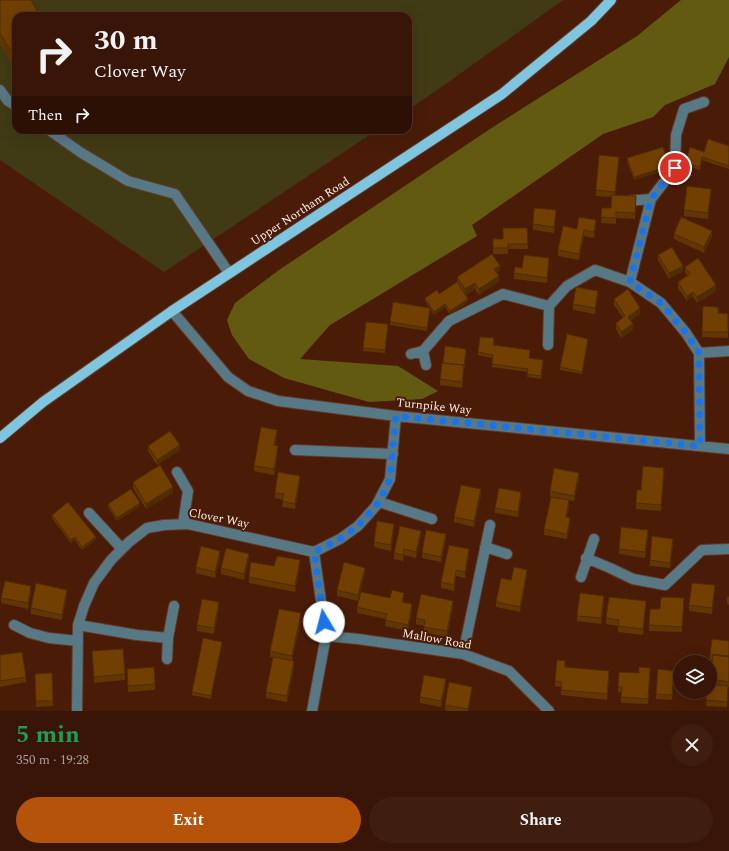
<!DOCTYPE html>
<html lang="en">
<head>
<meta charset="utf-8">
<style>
  :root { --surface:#381506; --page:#3f1e10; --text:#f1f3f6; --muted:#ab9f9b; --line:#523428; --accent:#b45309 }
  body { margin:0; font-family:Spectral,serif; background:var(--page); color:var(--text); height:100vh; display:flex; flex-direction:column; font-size:15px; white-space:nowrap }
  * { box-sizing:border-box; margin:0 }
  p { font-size:13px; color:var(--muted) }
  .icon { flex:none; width:22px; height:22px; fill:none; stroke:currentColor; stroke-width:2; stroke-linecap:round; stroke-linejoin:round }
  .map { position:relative; height:711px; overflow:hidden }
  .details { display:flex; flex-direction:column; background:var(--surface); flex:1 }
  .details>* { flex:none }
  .guide { position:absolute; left:12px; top:12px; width:400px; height:122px; border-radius:12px; box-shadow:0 4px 16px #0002,0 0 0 1px var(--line); background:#381506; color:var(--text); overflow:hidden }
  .buttons { position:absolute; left:673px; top:655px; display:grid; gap:8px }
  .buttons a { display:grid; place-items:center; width:44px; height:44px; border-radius:50%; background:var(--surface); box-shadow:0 4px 16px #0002,0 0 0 1px var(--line); font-size:20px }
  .pin { position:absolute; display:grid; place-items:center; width:34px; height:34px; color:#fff; margin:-17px; border:2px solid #fff; border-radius:50%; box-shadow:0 1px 4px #0007 }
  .me { position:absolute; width:44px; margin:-22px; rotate:352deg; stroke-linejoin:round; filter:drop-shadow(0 0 3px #0008) }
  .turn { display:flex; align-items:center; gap:14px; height:84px; padding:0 16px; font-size:18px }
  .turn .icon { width:52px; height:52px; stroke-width:2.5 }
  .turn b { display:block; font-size:28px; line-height:34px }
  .then { display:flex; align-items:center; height:38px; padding:0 16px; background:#0003; gap:8px; font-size:15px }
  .round { display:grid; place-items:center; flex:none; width:42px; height:42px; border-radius:21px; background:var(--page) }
  .summary { display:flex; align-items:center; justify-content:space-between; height:68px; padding:0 16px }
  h1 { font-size:24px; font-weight:700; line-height:30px; color:#1e9e55 }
  .action { display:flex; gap:8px; margin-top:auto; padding:8px 16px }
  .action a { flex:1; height:46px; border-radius:24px; background:var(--accent); color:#fff; font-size:16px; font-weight:700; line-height:46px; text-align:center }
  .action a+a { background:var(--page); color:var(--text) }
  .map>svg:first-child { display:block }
  .green { fill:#403b15 }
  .forest { fill:#635a11 }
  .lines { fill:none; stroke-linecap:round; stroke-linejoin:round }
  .minor-casing { stroke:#633927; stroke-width:12 }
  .major-casing { stroke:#633927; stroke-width:12 }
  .minor { stroke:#577985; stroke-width:10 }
  .major { stroke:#7ec6e0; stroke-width:10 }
  .wall { fill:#613602 }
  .shaded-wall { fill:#4f2c01 }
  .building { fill:#713f02; stroke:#4f2c01 }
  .route { stroke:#1a73e8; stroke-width:7; stroke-dasharray:0 12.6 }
  .labels { text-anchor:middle; stroke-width:4; stroke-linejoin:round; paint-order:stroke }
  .street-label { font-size:12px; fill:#fdeee8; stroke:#4a1c08 }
</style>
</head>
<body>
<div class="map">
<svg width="729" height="711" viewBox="0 0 729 711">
  <rect width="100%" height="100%" fill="#4a1c08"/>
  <!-- green -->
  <path class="green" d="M0 0H563L443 86 408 110V16H16V130H377L164 272 0 160Z"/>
  <!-- forest -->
  <path class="forest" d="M681 0H729V57L715 84 665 105 653 117 603 134 472 225 477 236 330 325 300 359 398 366 438 391 422 399 369 402 284 378 249 359 232 335 227 320 235 303 279 270 490 129 637 36Z"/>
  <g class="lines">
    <defs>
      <path id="minor" d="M0 90 8 101 16 106
        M49 130 80 152 128 181 175 194 229 273
        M627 201 651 199
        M630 282 651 199 675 168 676 135 684 109 704 102
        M172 311 228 377 248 391 278 401 396 416 729 449
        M548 345 549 306 567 286 595 270 630 282 661 303 686 333 699 353 700 445
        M423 351 426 365
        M699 353 729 351
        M411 354 423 351 449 321 503 294 549 306
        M295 450 393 454
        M177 472 188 491 183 524
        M379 502 432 519
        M89 513 122 549
        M485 547 507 554
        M586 558 610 568 633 579 665 585 702 550 729 549
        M581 577 594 539
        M14 625 30 633 49 638 78 641
        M78 625 137 635 168 638
        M326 636 358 639 463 654 509 671 549 711
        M463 654 490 525
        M167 659 168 638 174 606
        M77 711 78 625 84 606 94 583 111 560 129 542 147 528 164 525 188 524 314 552 340 539 358 526 376 506 390 479 396 416
        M312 711 326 636 314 552"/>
      <path id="major" d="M0 438 43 402 172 311 502 94 591 21 611 0"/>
    </defs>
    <!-- minor casing -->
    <use href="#minor" class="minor-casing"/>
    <!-- major casing -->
    <use href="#major" class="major-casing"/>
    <!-- minor -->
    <use href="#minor" class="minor"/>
    <!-- major -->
    <use href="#major" class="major"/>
  </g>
  <!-- wall -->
  <path class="wall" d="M0 0 40 16 13 66 0 44Z
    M729 146V169L702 160 700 170 685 165V163L704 152Z
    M627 158 669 169 634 180 627 161Z
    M619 163 615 195 636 196 635 219 616 218V224L601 223 602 208H611V197L596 196V190Z
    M711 195 708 219 684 216V210Z
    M556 216 554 233 533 230V224Z
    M596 226 594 238 584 236 579 260 558 256V250L577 229Z
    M527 228 528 249H508V254H493V239H503Z
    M674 234 712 237 704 253 674 239Z
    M658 255 683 271 669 279 658 260Z
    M549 264 547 283 514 279V273Z
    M685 267 716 291 697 303 693 297 687 301 678 288V282L687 276 685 272Z
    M500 271 497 273 499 281 479 295 475 289 466 295 468 302 450 314 445 307 434 315 430 308 427 331 390 325V322L430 308 425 301V298L439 294 457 282V277Z
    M598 297 595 314 573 310V304Z
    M614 299 640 314 630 321 633 330 621 338 616 329V323L623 318 614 305Z
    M703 306 718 313 728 314V338L702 337Z
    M388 327 385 353 363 351V348Z
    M588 342 582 374 560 370V367Z
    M494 345 530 353V358L543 363 541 379 527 377 528 372 492 367V358L478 355V352Z
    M466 351 462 388 440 385V379Z
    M277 436 275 445 278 451 274 475 254 471V466Z
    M148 446 180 450 157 465 148 451Z
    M664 474 661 511 636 509V503L641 490Z
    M579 479 574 501 550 497V491Z
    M133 482 173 493 146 509 133 488Z
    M300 482 295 509 282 507 283 500 275 498V493Z
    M481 495 474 527 454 522V517Z
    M521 497 518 517 495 513V508Z
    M108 504 140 506 117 521 108 507Z
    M569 506 567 518 570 524 567 539 544 535V529Z
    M52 515 96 540 82 550 75 540 71 543 52 518Z
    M394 530 391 551 374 547V542Z
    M421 536 416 558 404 555 403 561 394 559V553Z
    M648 536 645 558 619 554V549Z
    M446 539 441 562 422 558V553Z
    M673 544 670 568 650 566V560Z
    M469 555 465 578 456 576 454 591 441 588V582Z
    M220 557 215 578 196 573V567Z
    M249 559 244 580 221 574V568Z
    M274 566H300L295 592 249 583V577Z
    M365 573 358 601 337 596V590Z
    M527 575 520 612 496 607V602L511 580Z
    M715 591 712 614 689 611V605Z
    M31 592 28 609 1 603V598Z
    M67 595 62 620 31 614V608Z
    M729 596V605L727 603V598Z
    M390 598 404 599 403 602 412 610 408 631 385 626 386 619 357 613V607Z
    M684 598 682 632 649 631V625Z
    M604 602 601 624 577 621V616Z
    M453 607 447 637 424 632V626L416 624V618Z
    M646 607 643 635 618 632V626L606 624V618Z
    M219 608 214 634 197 631V625Z
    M301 619 292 661 294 667 287 702 266 698V692L273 657H270V651Z
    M729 641V687H728L727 707 706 706 707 692H710V679L713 660H710V654Z
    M222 645 211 699 192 695V692Z
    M92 651 125 674V680L94 683Z
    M0 655 26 677V682L0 687Z
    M565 667 609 677 607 700 561 695V687L555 686V681Z
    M127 669 155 684V690L128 692Z
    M52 673 53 706 36 707 35 674Z
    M650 673 648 704 621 703V693L618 692V687Z
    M674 676 672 700 656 699V694Z
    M446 685 441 707 420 703V697Z
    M472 692 468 711H448L445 710V705Z"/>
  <!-- shaded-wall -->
  <path class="shaded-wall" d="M16 53V64L13 66V55Z
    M619 157V163L615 198V192Z
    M669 166V169L634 180V177Z
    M711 189V195L708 219V213Z
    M556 210V216L554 233V227Z
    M596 220V226L594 238V232Z
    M584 230V236L579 260V254Z
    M712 231V237L704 253V247Z
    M549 258V264L547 283V278Z
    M500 266V271L494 275V269Z
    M683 266V271L669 279V273Z
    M499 276V281L479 295V289Z
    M475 283V289L465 295V289Z
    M716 285V291L697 303V297Z
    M598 291V297L595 314V308Z
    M693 292V297L687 301V296Z
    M468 299V302L450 314V311Z
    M445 304V307L434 315V312Z
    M640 308V314L628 322V317Z
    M633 324V330L621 338V332Z
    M588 339V342L582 374V372Z
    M466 349V351L462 388V382Z
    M277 430V436L274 450V445Z
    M180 445V450L157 465V460Z
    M278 446V451L274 475V469Z
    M664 468V474L661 511V505Z
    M579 473V479L574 501V496Z
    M300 476V482L295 509V504Z
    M173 487V493L146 509V504Z
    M481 489V495L474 527V521Z
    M521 492V497L518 517V512Z
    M569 500V506L566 523V517Z
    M140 503V506L117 521V518Z
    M570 518V524L567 539V534Z
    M394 524V530L391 551V545Z
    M648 530V536L645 558V552Z
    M421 531V536L416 558V552Z
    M446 534V539L441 562V557Z
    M75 537V540L71 543V540Z
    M96 537V540L82 550V547Z
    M673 539V544L670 568V563Z
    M404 549V555L403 561V555Z
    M469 549V555L465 578V572Z
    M220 551V557L215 578V572Z
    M249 554V559L244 580V574Z
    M300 560V566L295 592V586Z
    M365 568V573L358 601V595Z
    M456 570V576L454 591V585Z
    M527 570V575L520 612V607Z
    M715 585V591L712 614V608Z
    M31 586V592L28 609V603Z
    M67 590V595L62 620V615Z
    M604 596V602L601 624V618Z
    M453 601V607L447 637V631Z
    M646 601V607L643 635V629Z
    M219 602V608L214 634V628Z
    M412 604V610L408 631V625Z
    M301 613V619L292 661V656Z
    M222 642V645L211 699V696Z
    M294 661V667L287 702V696Z
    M609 671V677L607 700V694Z
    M446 679V685L441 707V701Z
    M472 687V692L468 711Z"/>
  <!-- building -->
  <path class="building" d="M0 0H31L40 16H16V53L13 55 0 33Z
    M708 139 729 146V166L702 157 700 167 685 163 690 147 704 152Z
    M663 147 669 166 634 177 627 158Z
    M599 155 619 157 615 192 596 190Z
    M687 186 711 189 708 213 684 210Z
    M612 195 636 196 635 213 616 212V218L601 217 602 208H611Z
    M534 208 556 210 554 227 533 224Z
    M579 217 596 220 594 232 584 230 579 254 558 250 563 226 577 229Z
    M681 217 712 231 704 247 674 234Z
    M503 228H527L528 244H508V248H493V239H503Z
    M672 247 683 266 669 273 658 255Z
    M492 254 500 266 494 269 499 276 479 289 475 283 465 289 457 277Z
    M524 255 549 258 547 278 514 273 515 267 522 268Z
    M698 258 716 285 697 297 693 292 687 296 678 282 690 274 685 267Z
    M457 282 468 299 450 311 445 304 434 312 425 298 437 290 439 294Z
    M576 287 598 291 595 308 573 304Z
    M628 289 640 308 628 317 633 324 621 332 616 323 625 316 614 299Z
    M393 302 430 308 427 328 390 322Z
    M703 306 718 307V313L728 314V332H702Z
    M366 322 388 324 385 350 363 348Z
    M567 334 588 339 582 372 560 367Z
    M480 337 494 338 493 345 530 350 529 358 543 360 541 376 527 374 528 369 492 364 493 355 478 352Z
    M445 346 466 349 464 368V365L443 363Z
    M442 363 464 365 462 382 440 379Z
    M261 427 277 430 274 445 278 446 274 469 254 466Z
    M170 431 180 445 157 460 148 446Z
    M160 465 173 487 146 504 133 482Z
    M643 466 664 468 661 505 636 503 637 490H641Z
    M554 468 579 473 574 496 550 491Z
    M278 472 300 476 295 504 282 501 284 494 275 493Z
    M461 485 481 489 474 521 454 517Z
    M499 488 521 492 518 512 495 508Z
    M131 489 140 503 117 518 108 504Z
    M551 497 569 500 566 517 570 518 567 534 544 529Z
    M68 502 96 537 82 547 75 537 71 540 52 515Z
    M377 521 394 524 391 545 374 542Z
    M400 526 421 531 416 552 404 549 403 555 394 553Z
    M621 527 648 530 645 552 619 549Z
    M426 530 446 534 441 557 422 553Z
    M652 536 673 539 670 563 650 560Z
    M449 545 469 549 465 572 456 570 454 585 441 582Z
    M201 546 220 551 215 572 196 567Z
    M226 548 249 554 244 574 221 568Z
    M277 556 300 560 295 586 249 577 251 562 274 566Z
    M344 562 365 568 358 595 337 590Z
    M514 567 527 570 520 607 496 602 501 578 511 580Z
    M5 581 31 586 28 603 1 598Z
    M36 583 67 590 62 615 31 608Z
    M692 583 715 585 712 608 689 605Z
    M392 590 404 593 402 602 412 604 408 625 385 620 387 614 357 607 361 592 390 598Z
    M580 593 604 596 601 618 577 616Z
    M421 594 453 601 447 631 424 627 425 620 416 618Z
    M609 597 646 601 643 629 618 626 619 620 606 618Z
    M661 597 684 598 682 627 649 625 650 609H660Z
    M202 599 219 602 214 628 197 625Z
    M279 609 301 613 292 656 270 651Z
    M203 638 222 642 211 696 192 692Z
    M712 639 729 641V656L710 654Z
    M123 649 125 674 94 677 92 651Z
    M22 652 26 677 0 681V655Z
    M713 655 729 657V682L710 679Z
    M273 657 294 661 287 696 266 692Z
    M557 660 565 661V667L609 671 607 694 561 690 562 682 555 681Z
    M154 667 155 684 128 686 127 669Z
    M639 667 650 668 648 699 621 697 622 687H618L619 672 639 673Z
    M658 669 674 671 672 695 656 694Z
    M52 673 53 701H36L35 674Z
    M424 675 446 679 441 701 420 697Z
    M449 682 472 687 468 709 445 705Z
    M710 685 728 686 727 702 706 700 707 692H710Z"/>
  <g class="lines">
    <!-- route -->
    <path class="route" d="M324 622 314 552 340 539 358 526 379 502 390 479 396 416 700 446 699 353 686 333 661 303 630 282 651 199 675 168"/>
  </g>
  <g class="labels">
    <!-- street labels -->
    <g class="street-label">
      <text transform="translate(300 211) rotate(-33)" y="4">Upper Northam Road</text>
      <text transform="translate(434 406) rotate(6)" y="4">Turnpike Way</text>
      <text transform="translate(219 518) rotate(11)" y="4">Clover Way</text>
      <text transform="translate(437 639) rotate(10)" y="4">Mallow Road</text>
    </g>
  </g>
</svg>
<div class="buttons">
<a><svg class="icon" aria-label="layers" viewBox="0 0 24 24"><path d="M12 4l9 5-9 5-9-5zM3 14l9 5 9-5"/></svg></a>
</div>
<div class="pin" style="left:675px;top:168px;background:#d93025"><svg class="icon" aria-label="arrive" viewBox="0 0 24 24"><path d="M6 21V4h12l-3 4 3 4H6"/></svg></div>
<svg class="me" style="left:324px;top:622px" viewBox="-20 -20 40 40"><circle r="19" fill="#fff"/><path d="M0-13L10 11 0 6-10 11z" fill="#1a73e8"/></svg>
<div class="guide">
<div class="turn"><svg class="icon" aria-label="right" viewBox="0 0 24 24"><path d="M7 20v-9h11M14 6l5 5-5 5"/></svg><div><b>30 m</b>Clover Way</div></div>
<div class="then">Then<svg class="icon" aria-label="right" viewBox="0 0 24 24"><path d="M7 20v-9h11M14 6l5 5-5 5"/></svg></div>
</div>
</div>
<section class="details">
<div class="summary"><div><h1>5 min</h1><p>350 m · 19:28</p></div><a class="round"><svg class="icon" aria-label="close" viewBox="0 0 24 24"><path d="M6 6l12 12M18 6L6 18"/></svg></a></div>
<div class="action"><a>Exit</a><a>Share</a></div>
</section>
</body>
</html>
